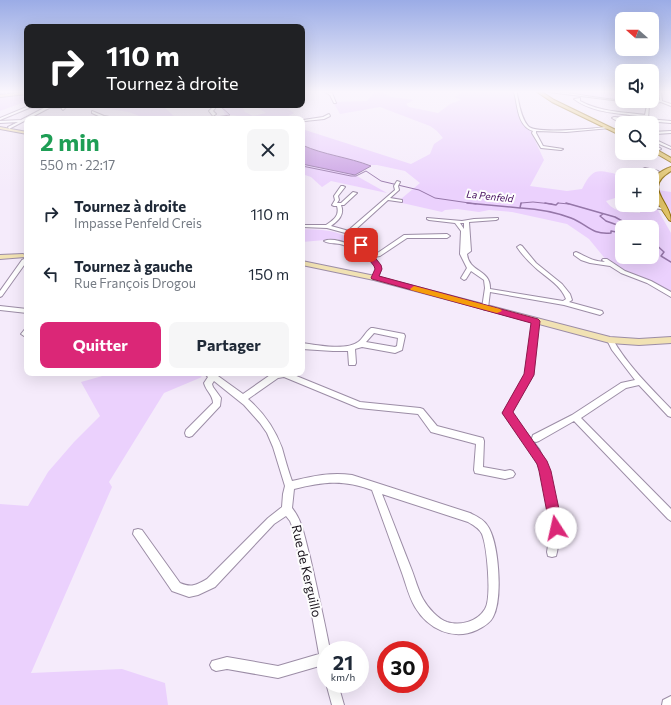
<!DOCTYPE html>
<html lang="fr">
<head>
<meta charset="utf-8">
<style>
  :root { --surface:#fff; --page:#f6f6f7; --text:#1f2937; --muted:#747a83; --accent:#db2777 }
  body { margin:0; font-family:Commissioner,sans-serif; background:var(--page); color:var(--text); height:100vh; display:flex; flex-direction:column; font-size:15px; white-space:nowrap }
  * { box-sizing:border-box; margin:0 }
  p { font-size:13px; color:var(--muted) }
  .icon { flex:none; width:22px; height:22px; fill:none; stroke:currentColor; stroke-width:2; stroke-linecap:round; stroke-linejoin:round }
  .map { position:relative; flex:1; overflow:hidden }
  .drawer { position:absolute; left:24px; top:116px; width:281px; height:260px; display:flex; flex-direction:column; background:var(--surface); border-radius:8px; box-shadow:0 4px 16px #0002 }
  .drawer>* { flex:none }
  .banner { position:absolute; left:24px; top:24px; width:281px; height:84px; border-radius:8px; box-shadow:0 4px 16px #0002; background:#202124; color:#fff; overflow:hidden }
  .needle { width:26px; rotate:291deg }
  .controls { position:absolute; left:615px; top:12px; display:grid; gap:8px }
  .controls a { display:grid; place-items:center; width:44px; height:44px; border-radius:8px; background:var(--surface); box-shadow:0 4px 16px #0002; font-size:20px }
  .speed { position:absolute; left:317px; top:641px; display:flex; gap:8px; font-size:20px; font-weight:700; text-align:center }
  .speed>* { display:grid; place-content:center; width:52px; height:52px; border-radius:50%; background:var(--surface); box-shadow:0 4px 16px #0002; line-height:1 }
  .speed small { font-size:10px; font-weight:400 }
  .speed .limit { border:6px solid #d22; background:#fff; color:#111 }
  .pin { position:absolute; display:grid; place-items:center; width:34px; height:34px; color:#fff; margin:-17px; border-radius:8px; box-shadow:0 2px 6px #0006 }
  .me { position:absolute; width:44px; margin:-22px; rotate:350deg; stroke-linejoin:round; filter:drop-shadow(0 0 3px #0008) }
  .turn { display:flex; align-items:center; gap:14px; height:84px; padding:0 16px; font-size:18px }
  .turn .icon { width:52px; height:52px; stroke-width:2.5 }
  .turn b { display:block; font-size:28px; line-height:34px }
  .round { display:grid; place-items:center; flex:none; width:42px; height:42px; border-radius:8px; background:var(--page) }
  .overview { display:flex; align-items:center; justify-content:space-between; height:68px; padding:0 16px }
  h1 { font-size:24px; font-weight:700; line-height:30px; color:#1e9e55 }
  .primary-button { display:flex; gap:8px; margin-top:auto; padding:8px 16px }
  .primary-button a { flex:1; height:46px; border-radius:8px; background:var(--accent); color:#fff; font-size:16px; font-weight:700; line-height:46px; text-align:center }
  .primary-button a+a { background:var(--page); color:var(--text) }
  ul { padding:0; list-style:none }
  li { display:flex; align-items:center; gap:12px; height:60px; padding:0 16px }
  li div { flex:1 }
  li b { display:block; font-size:15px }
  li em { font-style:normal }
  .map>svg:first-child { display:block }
  .green { fill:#ebd1fd; fill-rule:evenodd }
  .water { fill:#c99fe3; stroke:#9576a8 }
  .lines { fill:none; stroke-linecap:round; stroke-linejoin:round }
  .stream-far1 { stroke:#9576a8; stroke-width:1 }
  .stream { stroke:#9576a8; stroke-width:1.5 }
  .street-casing { stroke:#9c8da6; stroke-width:2 }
  .secondary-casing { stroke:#9c8da6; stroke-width:2 }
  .primary-casing { stroke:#906d0c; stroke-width:2 }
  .street { fill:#fff; fill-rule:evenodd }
  .secondary { fill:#f1e2b3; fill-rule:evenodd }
  .primary { fill:#e2c468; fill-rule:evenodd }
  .route { fill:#db2777; stroke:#8e194d }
  .slow { fill:#f59e0b }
  .labels { text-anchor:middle; stroke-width:4; stroke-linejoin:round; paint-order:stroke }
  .far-water-label { font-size:10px; font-style:italic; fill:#41075a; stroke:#fdfdfd }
  .near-street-label { font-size:13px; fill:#1b151e; stroke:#fdfdfd }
</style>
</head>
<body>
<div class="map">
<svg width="671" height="705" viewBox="0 0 671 705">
  <rect width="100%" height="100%" fill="#f5ebfb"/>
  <!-- green -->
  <path class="green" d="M375 92H382L391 97 414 100 406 104 409 107 438 113 450 104 461 100 455 97 462 92H517L520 108 544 160 530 186 567 191 582 189C594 165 598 171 622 175V198L618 197 606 201C614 213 627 212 640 213L641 206 638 205H652V200L671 233V290L667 291 629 274 607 261 589 239 567 224 512 212 489 210 479 212 457 209 445 210 442 212 389 200 394 197 401 199 420 183 405 171 377 165H370L353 160 322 153 302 145V129L411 164 430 154 434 144 443 138 437 131 430 126 380 107 340 114 333 102 367 101ZM622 227H652V257H622Z
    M556 92H622V100Z
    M27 93V101L0 111V97Z
    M81 105H162L177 119H147L129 112Z
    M217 105H244L245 106 243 108 245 112 253 116 266 113 253 105H289V109L294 113 283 119H248L234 115H225L222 109Z
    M302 164 355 175 387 193 331 181 322 187 311 177 302 174Z
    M658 190 671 192V212Z
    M302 229C324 230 344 229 360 248L337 239 302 242Z
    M113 373H197L202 377 164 393 109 482 112 487 31 673 122 669 165 683 168 705H0V504L28 506 48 472 74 442 100 416 81 382Z"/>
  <!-- water -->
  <path class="water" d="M302 145C324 155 348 157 371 166L355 175 302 164Z"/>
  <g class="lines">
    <!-- stream-far1 -->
    <path class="stream-far1" d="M0 94H2
      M216 119V117L230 115 219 105
      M302 166 351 176H356L366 171 381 181 419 190 435 198 476 204
      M521 204V203L533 202 552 204
      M557 204 558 203 569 204"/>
    <!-- stream -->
    <path class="stream" d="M467 203 520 208 521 203
      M545 203 556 205 558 203
      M566 203 615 217 633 227
      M521 208C538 209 555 212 571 218 587 224 591 235 611 233V231L622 233
      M603 214 600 216 606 221 623 227
      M652 241 664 252 661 256 671 262"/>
    <defs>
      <path id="street" d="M5 92H9L6 94Z
        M325 92 332 93 336 103H334L330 95Z
        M514 92H517V94C519 104 521 118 528 126 536 135 595 128 608 127L610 128 566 132 536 131V133L543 146 563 149 561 150 541 148 532 133 533 131C517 126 518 106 514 92Z
        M549 92H559C592 96 628 105 660 100L659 92H661L662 101 671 104V106L661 102 648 104 649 105 648 119 671 121V123L619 119 625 123 622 124 612 118 614 117 644 120 645 117C621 113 594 114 574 99L580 98V101C600 112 624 112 645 115L647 105 645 104Z
        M213 105H215L216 107 213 111 216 114 213 116 209 111 213 107Z
        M29 106H65L66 107 63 110 62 109V108H49L9 129 8 127 18 122 0 123V121L21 120 44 108H29L0 120V118Z
        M92 111 104 116 120 119 103 118 92 113Z
        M329 114 330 116 324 119 305 121 303 120 323 117Z
        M671 131V133L656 134V140L671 147V149L652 141V132Z
        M652 145 660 148 661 149 659 150 652 147Z
        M645 168 658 171 659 172 657 173 646 171 645 175H641L643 169Z
        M397 181 400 182 398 186 399 190 390 198 402 200V202L388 200 355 230 354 233 372 254H376L404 235 447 234 450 236 447 238H407L380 256 374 257C382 267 383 268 377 279L375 280 372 278C373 276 376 272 376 269 377 259 348 246 340 244 335 243 329 244 324 241 334 236 353 246 363 250L349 234 327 228 302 227V225H326C333 220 340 216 337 206H334L332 205 335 200 334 196 341 186H343L345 187 338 196 339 200 337 203H341L353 192 357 193 344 205H341C345 215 338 221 331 226L349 231 351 228 395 190 394 186Z
        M620 188H622V197L620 196Z
        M640 205H650L667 209 665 210Z
        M427 218 462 221 474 219 498 218V219L496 220 469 222 471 251 467 254C469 273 491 269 490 289L563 301 566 299C561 286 549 279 538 270 530 263 523 256 517 247L520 245 522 246 536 263 562 284 570 294 572 300 569 302 602 311 603 313 600 315 564 305 490 292 488 308 485 310 483 309 482 308 485 288 484 280 471 271 466 279 464 280 461 278 467 268 460 254 461 231 455 223 429 220 427 219ZM460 223H464V229Z
        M576 252C587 257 592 261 605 262L602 260 603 259H607L625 271 651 281 671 292V297L647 283 621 273 610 266 590 263 581 260 574 255V253Z
        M24 259 27 261 2 296 0 297V291L22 260Z
        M0 306 27 309V313L0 310Z
        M533 319H535L538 321 533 375 511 413 539 449 549 471 561 528 557 552 556 556 552 557 548 556 547 552 551 528 541 471 533 455 503 413 525 375Z
        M371 328H373L404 334 405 336 402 350 395 353 362 347 355 349 356 363 355 365H349L348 351H333L302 349V343C316 345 346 351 358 342 363 339 365 332 371 328ZM374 333 398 338 397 346 395 347 366 342Z
        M25 329H27V335L24 336 21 334Z
        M608 338H612C627 365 650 387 671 409V417L668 416 639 385 626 388 581 418 671 509V521L668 519 574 421 539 441 536 442 533 441 532 438 533 435 572 415 621 383 635 380 612 350 607 340Z
        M204 373H220L218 376 243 394 273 373H289L360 402 420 408 423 409 437 426 483 438 484 441 483 467 505 471 510 470 513 471 515 474 513 477 505 479 475 473 474 470 476 444 431 432 418 414 359 408 284 377 278 378 248 399C263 412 275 429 282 448 285 459 288 470 292 481 313 476 331 472 352 475L470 513C476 516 483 519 487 525 499 541 503 599 493 617 490 623 483 627 477 630 453 641 428 629 415 607 409 597 406 584 402 573 392 545 382 518 372 490 343 479 322 482 294 489L292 508C303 521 305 540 310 557 317 588 324 619 330 650H326V666L323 665 278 678 227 669 216 671 212 669 210 665 212 661 227 657 278 666 319 654 308 593 292 526 290 521 286 516 274 524 215 587 198 595 189 597 172 591 133 534 134 530 138 529 142 530 180 583C192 588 196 585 207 579L268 518 282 507 283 494 285 486 273 447 267 433 260 423 244 405 214 381 212 384 213 387 221 398 220 406 192 436 189 437 186 436 185 433 186 430 213 403C213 395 206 391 204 383L208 377ZM382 494 468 522C473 525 479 528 482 534 487 546 492 598 485 609 477 622 460 626 447 622 438 619 428 608 423 599 418 590 415 578 411 568 401 543 392 519 382 494Z
        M326 683 338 684 344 705H332Z
        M671 696V705H662L663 700Z"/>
      <path id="secondary" d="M23 92H27V94L0 97V95Z
        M0 127 27 132V134L0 129Z
        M23 254 26 256 25 257 0 259V255Z
        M302 261 375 276 610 337 639 339 671 337V343L639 345 610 343 374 280 302 265Z"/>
      <path id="primary" d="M542 92 554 100 622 133V136L552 102 537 92Z
        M652 147 671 158V162L652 151Z
        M671 167V171C642 188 671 201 671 221L669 220C656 201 639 178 671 167Z"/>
    </defs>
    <!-- street casing -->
    <use href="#street" class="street-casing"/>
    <!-- secondary casing -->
    <use href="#secondary" class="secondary-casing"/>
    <!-- primary casing -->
    <use href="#primary" class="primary-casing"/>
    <!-- street -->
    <use href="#street" class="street"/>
    <!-- secondary -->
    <use href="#secondary" class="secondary"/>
    <!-- primary -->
    <use href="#primary" class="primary"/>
  </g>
  <!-- sky -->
  <linearGradient id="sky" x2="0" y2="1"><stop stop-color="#9bace6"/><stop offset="0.48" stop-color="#faf6fd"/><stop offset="1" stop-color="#faf6fd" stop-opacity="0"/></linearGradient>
  <rect width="671" height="191" fill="url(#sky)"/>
  <!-- route -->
  <path class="route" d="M358 243H363L381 265 382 269 379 276 538 319 540 321 534 375 513 412 547 461 551 471 563 528 561 533 556 535 552 533 550 528 539 471 537 464 502 413 524 374 531 323 372 279 371 278 375 269 374 266 358 246Z"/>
  <!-- slow -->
  <path class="slow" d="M414 286 500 309 502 311 497 313 411 290 410 289Z"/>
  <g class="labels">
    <!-- far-water labels -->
    <g class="far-water-label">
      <text transform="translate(490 196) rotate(6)" y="4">La Penfeld</text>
    </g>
    <!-- near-street labels -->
    <g class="near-street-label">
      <text transform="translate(307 571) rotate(77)" y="5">Rue de Kerguillo</text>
    </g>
  </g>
</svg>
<div class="controls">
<a><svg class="needle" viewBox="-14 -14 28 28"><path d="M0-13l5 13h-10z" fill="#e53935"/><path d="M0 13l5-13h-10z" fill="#747a83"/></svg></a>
<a><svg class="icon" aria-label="sound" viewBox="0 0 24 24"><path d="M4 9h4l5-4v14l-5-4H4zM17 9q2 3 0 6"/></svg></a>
<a><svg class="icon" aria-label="search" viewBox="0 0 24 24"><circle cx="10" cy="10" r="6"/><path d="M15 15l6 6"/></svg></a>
<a>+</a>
<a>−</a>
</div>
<div class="speed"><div>21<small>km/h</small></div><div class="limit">30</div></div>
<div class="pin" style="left:361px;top:245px;background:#d93025"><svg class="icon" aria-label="arrive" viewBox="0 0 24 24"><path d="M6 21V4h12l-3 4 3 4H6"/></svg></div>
<svg class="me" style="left:556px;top:528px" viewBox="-20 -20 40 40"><circle r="19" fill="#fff"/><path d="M0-13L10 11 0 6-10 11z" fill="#db2777"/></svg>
<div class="banner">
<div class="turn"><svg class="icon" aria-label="right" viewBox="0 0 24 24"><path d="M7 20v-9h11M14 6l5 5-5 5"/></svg><div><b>110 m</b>Tournez à droite</div></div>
</div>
<section class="drawer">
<div class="overview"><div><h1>2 min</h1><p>550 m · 22:17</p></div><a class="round"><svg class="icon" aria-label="close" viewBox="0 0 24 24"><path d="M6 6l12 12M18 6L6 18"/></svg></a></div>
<ul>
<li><svg class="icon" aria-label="right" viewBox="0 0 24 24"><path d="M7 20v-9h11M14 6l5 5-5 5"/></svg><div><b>Tournez à droite</b><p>Impasse Penfeld Creis</p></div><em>110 m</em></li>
<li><svg class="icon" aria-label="left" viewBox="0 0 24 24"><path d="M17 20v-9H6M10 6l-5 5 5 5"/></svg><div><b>Tournez à gauche</b><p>Rue François Drogou</p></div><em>150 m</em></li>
</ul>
<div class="primary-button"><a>Quitter</a><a>Partager</a></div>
</section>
</div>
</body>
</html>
